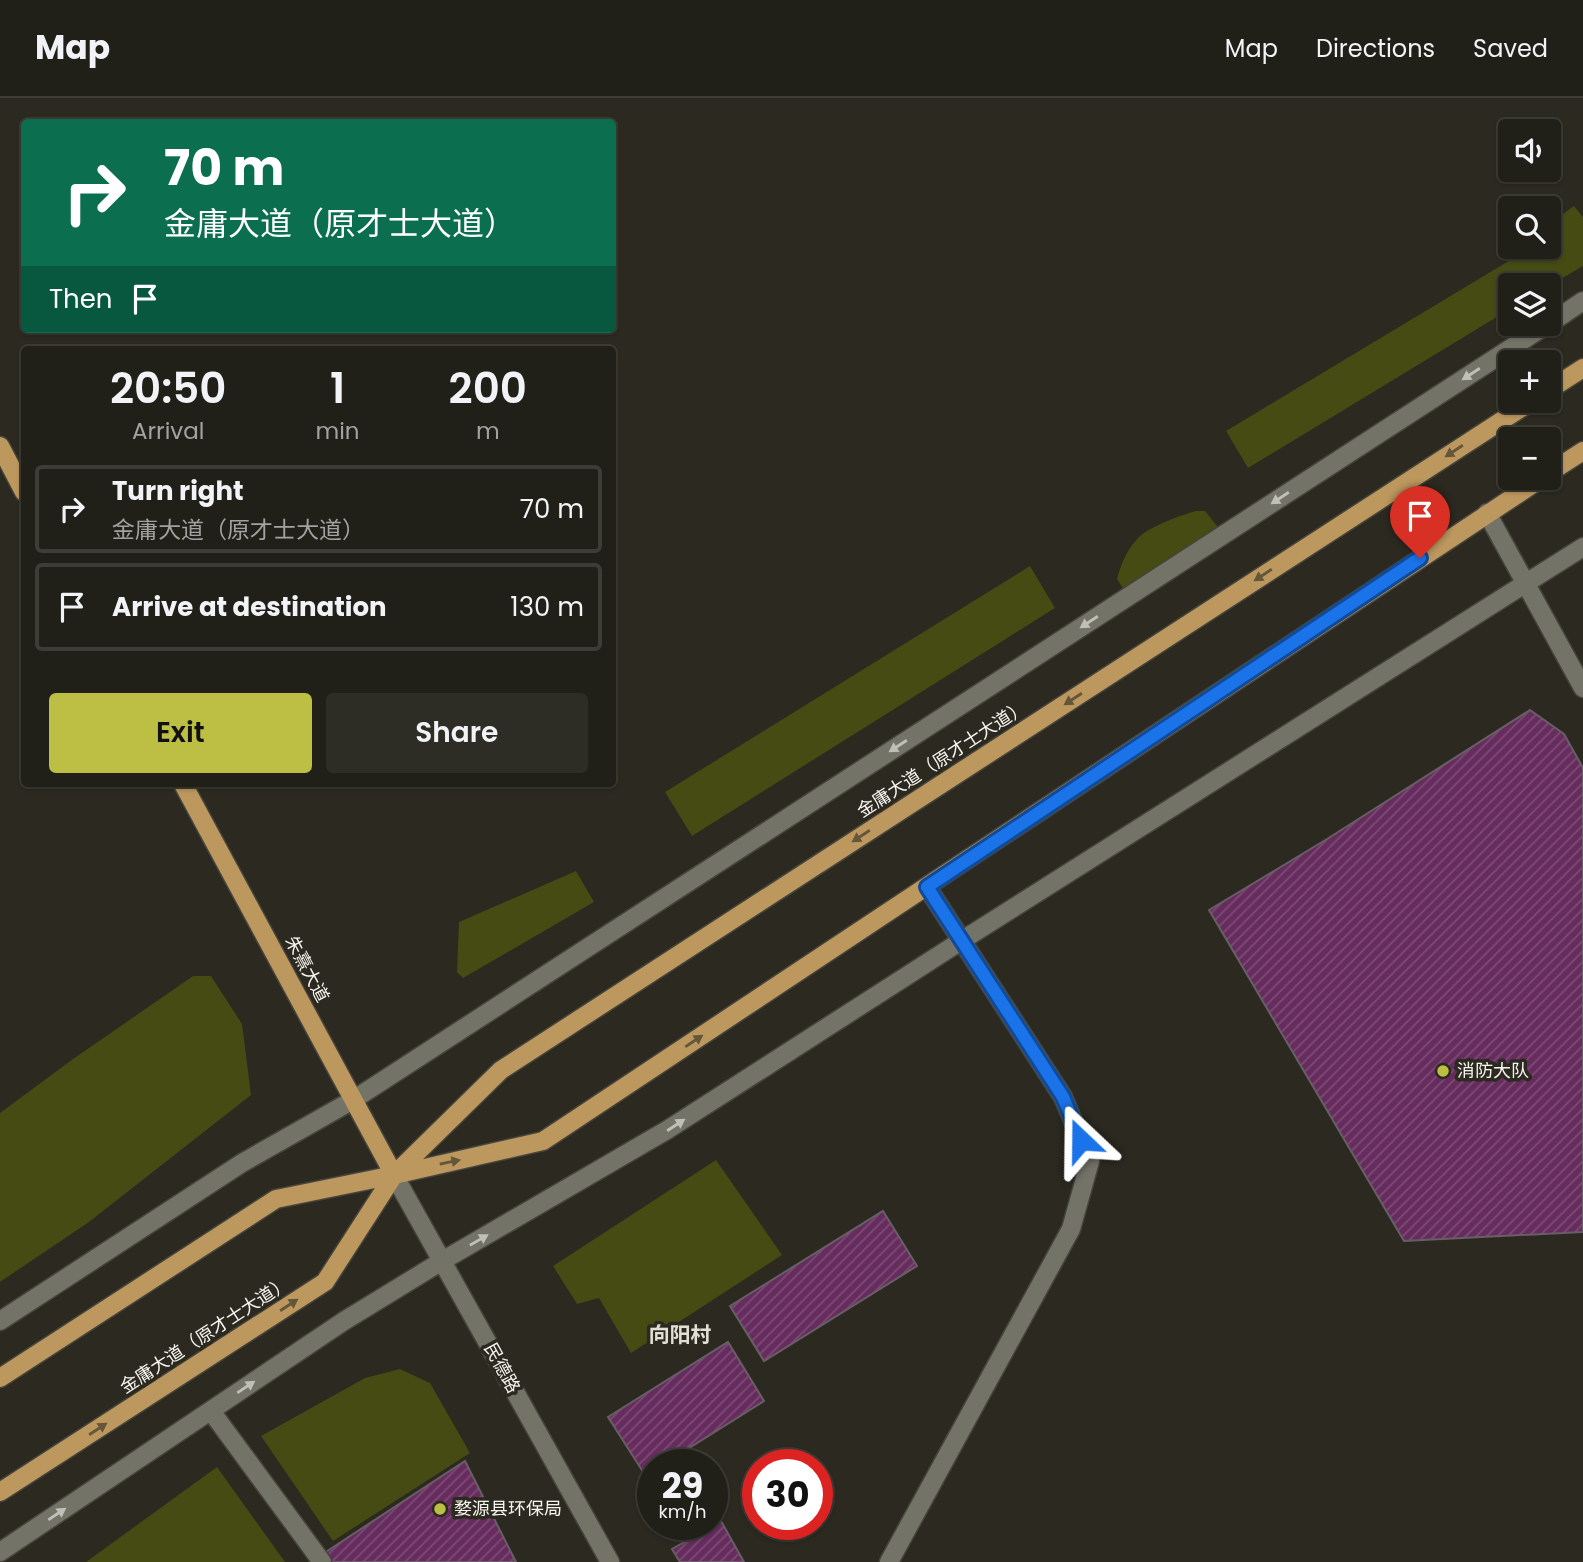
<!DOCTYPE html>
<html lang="en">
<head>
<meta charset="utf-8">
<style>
  :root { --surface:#201f18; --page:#2d2c25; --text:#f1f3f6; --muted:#a2a2a2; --line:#3d3d37; --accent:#bcbf44 }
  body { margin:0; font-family:Poppins,"Noto Sans SC",sans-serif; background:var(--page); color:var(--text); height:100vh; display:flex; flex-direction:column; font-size:26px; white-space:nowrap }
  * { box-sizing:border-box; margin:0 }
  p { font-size:23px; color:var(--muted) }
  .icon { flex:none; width:38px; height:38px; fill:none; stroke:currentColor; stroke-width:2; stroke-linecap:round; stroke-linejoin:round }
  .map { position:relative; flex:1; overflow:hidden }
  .panel { position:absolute; left:21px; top:248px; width:595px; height:441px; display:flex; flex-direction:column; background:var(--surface); border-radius:7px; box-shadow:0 2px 5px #0004,0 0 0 2px var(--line) }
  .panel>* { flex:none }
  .hud { position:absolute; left:21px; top:21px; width:595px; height:214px; border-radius:7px; box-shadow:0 2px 5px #0004,0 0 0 2px var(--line); background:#0b6e4f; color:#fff; overflow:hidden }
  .controls { position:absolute; left:1498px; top:21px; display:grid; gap:14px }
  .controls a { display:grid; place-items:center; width:63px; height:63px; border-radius:7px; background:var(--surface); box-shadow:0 2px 5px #0004,0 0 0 2px var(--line); font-size:35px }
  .speed { position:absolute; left:637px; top:1351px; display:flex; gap:14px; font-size:35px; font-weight:700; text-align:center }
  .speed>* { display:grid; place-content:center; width:91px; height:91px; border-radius:50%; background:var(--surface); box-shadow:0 2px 5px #0004,0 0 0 2px var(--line); line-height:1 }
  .speed small { font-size:18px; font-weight:400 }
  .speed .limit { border:10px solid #d22; background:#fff; color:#111 }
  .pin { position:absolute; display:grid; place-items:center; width:60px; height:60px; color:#fff; margin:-72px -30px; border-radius:50% 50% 50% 0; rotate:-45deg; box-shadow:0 0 7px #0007 }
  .pin .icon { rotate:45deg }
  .me { position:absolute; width:77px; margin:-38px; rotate:337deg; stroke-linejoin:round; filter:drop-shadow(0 0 5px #0008) }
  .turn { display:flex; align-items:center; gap:24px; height:147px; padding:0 28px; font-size:32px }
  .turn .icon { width:91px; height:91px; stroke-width:2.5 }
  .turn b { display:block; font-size:49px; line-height:60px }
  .then { display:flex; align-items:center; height:66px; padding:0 28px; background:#0003; gap:14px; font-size:26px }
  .eta { display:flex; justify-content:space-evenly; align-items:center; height:119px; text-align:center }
  .eta b { font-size:42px; font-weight:600; line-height:49px }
  .action { display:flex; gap:14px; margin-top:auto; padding:14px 28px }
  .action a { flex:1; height:80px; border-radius:7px; background:var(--accent); color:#111; font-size:28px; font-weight:600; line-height:80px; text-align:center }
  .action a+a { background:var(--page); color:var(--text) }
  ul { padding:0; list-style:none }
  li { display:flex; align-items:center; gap:21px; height:88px; margin:0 14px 10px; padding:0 14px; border:4px solid var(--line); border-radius:7px }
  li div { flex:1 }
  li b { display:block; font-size:26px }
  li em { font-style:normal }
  header { display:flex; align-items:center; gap:42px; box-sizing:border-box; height:98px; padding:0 35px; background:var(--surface); border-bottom:2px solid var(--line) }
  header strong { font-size:33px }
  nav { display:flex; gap:38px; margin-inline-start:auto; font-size:24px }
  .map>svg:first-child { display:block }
  .park { fill:#454b13 }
  .building { fill:url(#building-hatch); stroke:#685e66; stroke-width:2 }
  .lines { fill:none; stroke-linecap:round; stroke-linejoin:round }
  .minor-casing { stroke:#46443b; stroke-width:21 }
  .major-casing { stroke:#46443b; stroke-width:21 }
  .minor { stroke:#747368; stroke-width:18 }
  .major { stroke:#bc975e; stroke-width:18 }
  .oneway { fill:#c1c0b8 }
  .oneway2 { fill:#655539 }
  .route-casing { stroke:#114b97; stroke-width:18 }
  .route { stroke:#1a73e8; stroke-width:12 }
  .poi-dot { fill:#bcbf44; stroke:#2b2920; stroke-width:2.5 }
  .labels { text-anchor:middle; stroke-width:7; stroke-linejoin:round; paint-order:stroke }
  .street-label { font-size:18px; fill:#f5f4ee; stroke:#2b2920 }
  .poi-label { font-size:18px; fill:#f5f4ee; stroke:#2b2920; text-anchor:start }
  .quarter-label { font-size:21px; font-weight:bold; fill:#e2e0d4; stroke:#2b2920 }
</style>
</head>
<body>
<header>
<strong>Map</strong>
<nav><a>Map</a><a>Directions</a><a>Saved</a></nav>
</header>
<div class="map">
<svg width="1583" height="1464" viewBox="0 0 1583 1464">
  <defs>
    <pattern id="building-hatch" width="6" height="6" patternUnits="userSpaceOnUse" patternTransform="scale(1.75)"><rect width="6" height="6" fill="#662c5e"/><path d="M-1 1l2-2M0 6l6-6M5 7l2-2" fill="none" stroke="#7c4b75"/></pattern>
  </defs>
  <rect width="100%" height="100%" fill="#2b2920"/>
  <!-- park -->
  <path class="park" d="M1574 108 1583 119V168L1549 188 1510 187V211L1248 370 1226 333 1532 149H1549V138L1552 136 1563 116Z
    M1196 413H1205L1218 429 1124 492 1117 481C1121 466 1128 449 1140 438 1152 428 1181 417 1196 413Z
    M1030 468 1055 510 692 738 665 694Z
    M576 773 594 804 463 880 457 874 459 824Z
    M193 878H211L242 926 251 997 89 1124 0 1184V1015L73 961Z
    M716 1062 782 1157 631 1255 599 1200 577 1206 553 1168Z
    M400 1271 430 1285 470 1355 333 1443 261 1338 365 1280Z
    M217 1369 285 1464H86Z"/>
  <!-- building -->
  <path class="building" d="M1530 612 1564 636 1583 670V1134L1404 1143 1209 812 1327 741Z
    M883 1113 917 1168 764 1263 730 1208Z
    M728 1244 764 1303 662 1367H653V1372L645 1377 608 1319Z
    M465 1363 516 1464H310L318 1459Z
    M721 1423 744 1464H680L672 1451Z"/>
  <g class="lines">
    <defs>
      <path id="minor" d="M1549 226 1583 203
        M1487 415 1583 590
        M394 1077 610 1464
        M0 1223 242 1065 353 1002 1548 226
        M211 1313 322 1464
        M0 1454 344 1223 442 1163 667 1032 961 843 1583 449
        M889 1464 1071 1131 1090 1063 1063 999 927 789"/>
      <path id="major" d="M1549 292 1583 270
        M0 348 24 394
        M1549 375 1583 353
        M183 686 394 1077
        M0 1280 276 1101 394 1077 501 972 1532 303
        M0 1394 325 1184 394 1077 543 1043 1542 380"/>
    </defs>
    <!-- minor casing -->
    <use href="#minor" class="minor-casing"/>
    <!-- major casing -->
    <use href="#major" class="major-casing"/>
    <!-- minor -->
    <use href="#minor" class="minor"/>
    <!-- major -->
    <use href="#major" class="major"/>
  </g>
  <!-- one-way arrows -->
  <defs><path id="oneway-solid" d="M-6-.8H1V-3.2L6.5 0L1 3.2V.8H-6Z" transform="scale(1.75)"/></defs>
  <g class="oneway">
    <use href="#oneway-solid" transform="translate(1471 276) rotate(147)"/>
    <use href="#oneway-solid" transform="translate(1280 400) rotate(147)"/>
    <use href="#oneway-solid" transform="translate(1089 524) rotate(147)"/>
    <use href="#oneway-solid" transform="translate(898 648) rotate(147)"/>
    <use href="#oneway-solid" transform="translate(676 1027) rotate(-33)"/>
    <use href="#oneway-solid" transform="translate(479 1142) rotate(-30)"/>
    <use href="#oneway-solid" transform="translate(246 1289) rotate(-34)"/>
    <use href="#oneway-solid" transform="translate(57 1416) rotate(-34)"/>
  </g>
  <g class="oneway2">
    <use href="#oneway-solid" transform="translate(1454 353) rotate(147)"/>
    <use href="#oneway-solid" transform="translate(1263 477) rotate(147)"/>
    <use href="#oneway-solid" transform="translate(1073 601) rotate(147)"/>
    <use href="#oneway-solid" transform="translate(861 738) rotate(147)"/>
    <use href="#oneway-solid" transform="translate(694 943) rotate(-34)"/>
    <use href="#oneway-solid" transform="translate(450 1064) rotate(-12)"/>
    <use href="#oneway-solid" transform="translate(289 1207) rotate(-33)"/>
    <use href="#oneway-solid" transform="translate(98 1331) rotate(-33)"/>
  </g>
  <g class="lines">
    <defs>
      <path id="route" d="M1081 1042 1063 999 927 789 1420 460"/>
    </defs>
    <!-- route casing -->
    <use href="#route" class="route-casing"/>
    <!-- route -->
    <use href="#route" class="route"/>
  </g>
  <!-- markers -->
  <g class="poi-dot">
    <circle cx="1443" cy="973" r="7"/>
    <circle cx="440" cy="1411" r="7"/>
  </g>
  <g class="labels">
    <!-- street labels -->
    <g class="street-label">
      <text transform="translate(942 661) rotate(-33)" y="6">金庸大道（原才士大道）</text>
      <text transform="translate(307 871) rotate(62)" y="6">朱熹大道</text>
      <text transform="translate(205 1237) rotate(-33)" y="6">金庸大道（原才士大道）</text>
      <text transform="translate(502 1270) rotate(61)" y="6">民德路</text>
    </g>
    <!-- poi labels -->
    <g class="poi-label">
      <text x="1457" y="979">消防大队</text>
      <text x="454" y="1417">婺源县环保局</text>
    </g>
    <!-- quarter labels -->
    <g class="quarter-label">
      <text x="680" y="1244">向阳村</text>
    </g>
  </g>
</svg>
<div class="controls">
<a><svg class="icon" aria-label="sound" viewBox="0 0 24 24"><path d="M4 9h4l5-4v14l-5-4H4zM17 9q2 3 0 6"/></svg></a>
<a><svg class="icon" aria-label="search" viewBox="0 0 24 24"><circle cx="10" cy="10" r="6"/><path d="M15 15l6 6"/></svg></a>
<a><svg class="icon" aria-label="layers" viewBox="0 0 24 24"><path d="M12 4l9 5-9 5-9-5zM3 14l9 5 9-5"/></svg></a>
<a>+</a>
<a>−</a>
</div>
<div class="speed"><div>29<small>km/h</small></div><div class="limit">30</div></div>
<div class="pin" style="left:1420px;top:460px;background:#d93025"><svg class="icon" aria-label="arrive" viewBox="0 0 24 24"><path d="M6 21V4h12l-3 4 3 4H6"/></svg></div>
<svg class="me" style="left:1081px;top:1042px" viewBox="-20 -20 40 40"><path d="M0-17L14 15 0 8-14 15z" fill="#1a73e8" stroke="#fff" stroke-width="4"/></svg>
<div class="hud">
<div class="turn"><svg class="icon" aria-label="right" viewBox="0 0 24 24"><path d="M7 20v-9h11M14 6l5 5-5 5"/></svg><div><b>70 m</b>金庸大道（原才士大道）</div></div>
<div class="then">Then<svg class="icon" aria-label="arrive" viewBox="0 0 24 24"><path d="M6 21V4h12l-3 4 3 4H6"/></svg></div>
</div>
<section class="panel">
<div class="eta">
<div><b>20:50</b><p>Arrival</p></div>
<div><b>1</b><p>min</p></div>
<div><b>200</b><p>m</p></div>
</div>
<ul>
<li><svg class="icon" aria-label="right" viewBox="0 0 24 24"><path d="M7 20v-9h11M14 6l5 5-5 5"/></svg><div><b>Turn right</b><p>金庸大道（原才士大道）</p></div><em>70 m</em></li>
<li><svg class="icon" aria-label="arrive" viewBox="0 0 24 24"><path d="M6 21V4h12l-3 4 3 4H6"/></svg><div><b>Arrive at destination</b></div><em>130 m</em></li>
</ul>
<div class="action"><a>Exit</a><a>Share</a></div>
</section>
</div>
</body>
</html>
